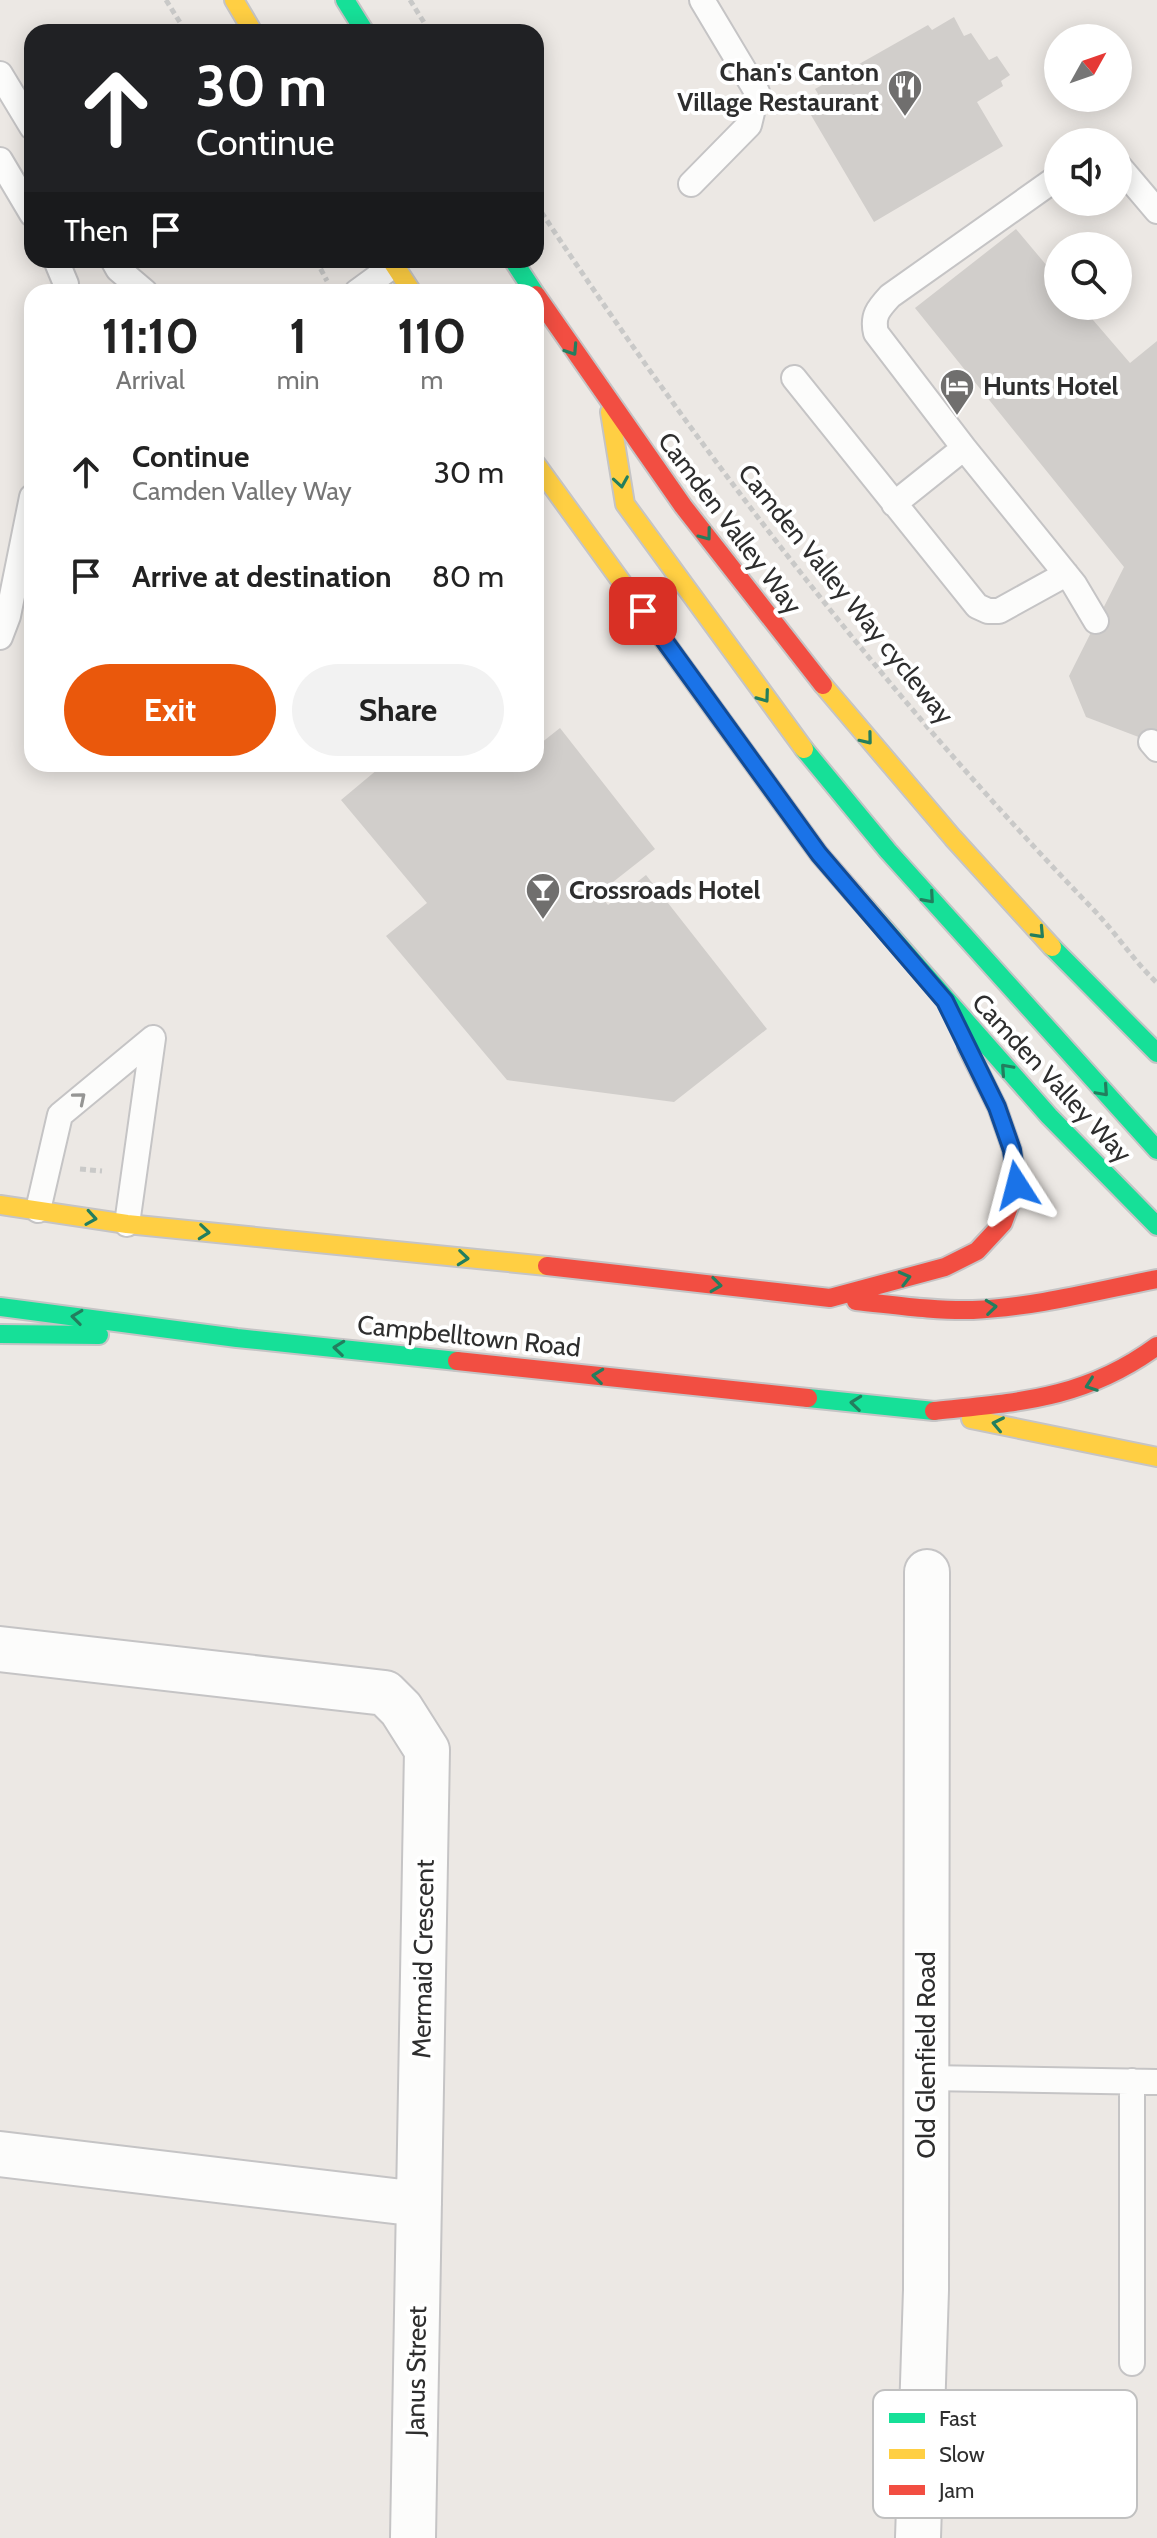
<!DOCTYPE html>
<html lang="en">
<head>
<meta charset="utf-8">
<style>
  :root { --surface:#fff; --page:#f2f2f2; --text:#222; --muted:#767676; --accent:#ea580c }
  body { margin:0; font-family:Cabin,sans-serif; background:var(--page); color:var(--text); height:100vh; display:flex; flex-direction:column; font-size:30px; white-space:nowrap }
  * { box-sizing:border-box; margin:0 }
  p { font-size:26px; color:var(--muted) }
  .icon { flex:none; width:44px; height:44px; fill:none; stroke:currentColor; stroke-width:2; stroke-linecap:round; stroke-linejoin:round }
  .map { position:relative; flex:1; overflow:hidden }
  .panel { position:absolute; left:24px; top:284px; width:520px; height:488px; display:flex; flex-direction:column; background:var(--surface); border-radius:24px; box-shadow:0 4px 20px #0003 }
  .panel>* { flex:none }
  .hud { position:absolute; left:24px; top:24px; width:520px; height:244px; border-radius:24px; box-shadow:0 4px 20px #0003; background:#202124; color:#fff; overflow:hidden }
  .needle { width:52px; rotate:50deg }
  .controls { position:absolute; left:1044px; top:24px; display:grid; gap:16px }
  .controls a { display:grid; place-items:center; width:88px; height:88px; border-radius:50%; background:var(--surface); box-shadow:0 4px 20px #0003; font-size:40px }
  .pin { position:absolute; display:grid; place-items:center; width:68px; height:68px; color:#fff; margin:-34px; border-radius:16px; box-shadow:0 4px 12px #0006 }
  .me { position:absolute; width:88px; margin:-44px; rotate:351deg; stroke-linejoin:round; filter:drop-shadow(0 0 6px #0008) }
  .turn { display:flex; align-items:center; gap:28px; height:168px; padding:0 40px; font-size:36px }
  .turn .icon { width:104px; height:104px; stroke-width:2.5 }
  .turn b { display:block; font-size:56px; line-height:68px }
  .then { display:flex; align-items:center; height:76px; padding:0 40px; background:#0003; gap:16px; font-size:30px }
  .eta { display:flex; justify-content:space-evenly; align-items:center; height:136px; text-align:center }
  .eta b { font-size:48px; font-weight:700; line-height:56px }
  .action { display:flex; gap:16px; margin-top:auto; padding:16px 40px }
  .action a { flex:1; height:92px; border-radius:48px; background:var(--accent); color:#fff; font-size:32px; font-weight:700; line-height:92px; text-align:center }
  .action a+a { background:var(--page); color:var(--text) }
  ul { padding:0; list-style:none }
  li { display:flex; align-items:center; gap:24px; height:104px; padding:0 40px }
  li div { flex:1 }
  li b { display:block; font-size:30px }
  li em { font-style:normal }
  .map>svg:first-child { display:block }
  .building { fill:#d1cecb }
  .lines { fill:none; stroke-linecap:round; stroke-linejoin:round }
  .lane-casing { stroke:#c5c4c5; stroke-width:28 }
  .street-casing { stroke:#c5c4c5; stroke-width:48 }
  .fast-casing { stroke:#c5c4c5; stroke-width:22 }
  .slow-casing { stroke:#c5c4c5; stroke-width:22 }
  .jam-casing { stroke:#c5c4c5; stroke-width:22 }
  .path { stroke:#c9c9c8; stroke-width:5; stroke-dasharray:6 4; stroke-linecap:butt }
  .lane { stroke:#fcfcfb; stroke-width:24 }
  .street { stroke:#fcfcfb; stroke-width:44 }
  .fast { stroke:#16e098; stroke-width:18 }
  .slow { stroke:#ffcf43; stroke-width:18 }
  .jam { stroke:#f24e42; stroke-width:18 }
  .oneway { stroke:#237e5e }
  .oneway2 { stroke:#959594 }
  .route-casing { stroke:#114b97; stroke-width:20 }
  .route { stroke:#1a73e8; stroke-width:14 }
  .labels { text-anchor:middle; stroke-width:8; stroke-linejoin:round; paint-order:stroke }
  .poi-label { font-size:26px; font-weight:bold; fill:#2e2e2e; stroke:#fff; text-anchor:start }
  .street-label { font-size:26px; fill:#2e2e2e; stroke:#fff }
  .key { fill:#fff; stroke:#c0c0c0; stroke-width:2 }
  .key-label { font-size:22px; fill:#2e2e2e }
</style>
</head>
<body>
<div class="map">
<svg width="1157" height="2538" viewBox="0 0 1157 2538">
  <rect width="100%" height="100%" fill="#ece8e4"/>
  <!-- building -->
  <path class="building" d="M954 17 964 36 971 33 989 60 997 56 1010 75 1001 81 1003 86 977 102 1003 146 874 222 808 110 823 102 815 89 928 25 932 30Z
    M1016 229 1058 279V306H1081L1130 363 1157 341V744L1086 717 1069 676 1124 567 915 308Z
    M560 728 655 849 599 893 608 905 646 875 767 1029 674 1102 507 1080 386 936 427 903 341 800 384 764H509L511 766 536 764V747Z"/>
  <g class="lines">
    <defs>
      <path id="lane" d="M0 74 32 127
        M0 160 32 214
        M1118 165 1157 211
        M1058 177 890 296C878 309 872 316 876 333L964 448 1074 584 1096 621
        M691 184 749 125 757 92 702 0
        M56 260 66 284V292
        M113 260 118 269 145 292
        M357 292 394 265
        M794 378 977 606 988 611H999L1066 574
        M894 504 964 448
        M0 637 8 616 32 497
        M1151 742 1157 749
        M38 1210 60 1115 153 1038
        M127 1224 153 1038
        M926 2078 1157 2082
        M1132 2363V2081"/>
      <path id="street" d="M0 1649 385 1693 401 1709 427 1750 413 2538
        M0 2154 419 2204
        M918 2538 926 2290 927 1572"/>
      <path id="fast" d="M345 0 365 32
        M513 260 534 292
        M804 749 888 851 1157 1150
        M853 893 1049 1116 1157 1226
        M1052 947 1157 1053
        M0 1307 237 1338 457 1361
        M0 1334 99 1335
        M808 1398 934 1411"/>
      <path id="slow" d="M234 0 253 32
        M391 260 412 292
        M610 412 625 504 804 749
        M536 464 819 854 853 893
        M823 685 953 838 1052 947
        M0 1205 127 1224 547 1266
        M971 1419 1157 1457"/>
      <path id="jam" d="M536 295 683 506 823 685
        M547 1266 830 1298
        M830 1298 945 1267 977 1251 1003 1223 1017 1185 1012 1150 997 1107 967 1047
        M856 1301C895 1305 934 1311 973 1310 1035 1307 1096 1291 1157 1279
        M457 1361 808 1398
        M934 1411C1020 1402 1085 1399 1157 1346"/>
    </defs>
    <!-- lane casing -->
    <use href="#lane" class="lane-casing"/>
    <!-- street casing -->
    <use href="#street" class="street-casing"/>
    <!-- fast casing -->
    <use href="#fast" class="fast-casing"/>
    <!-- slow casing -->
    <use href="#slow" class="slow-casing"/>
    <!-- jam casing -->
    <use href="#jam" class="jam-casing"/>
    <!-- path -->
    <path class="path" d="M166 0 186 32
      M410 0 430 32
      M536 204C701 454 882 690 1090 906 1114 930 1132 959 1157 983
      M316 260 327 281
      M80 1169 102 1171"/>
    <!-- lane -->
    <use href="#lane" class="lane"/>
    <!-- street -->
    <use href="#street" class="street"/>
    <!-- fast -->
    <use href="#fast" class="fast"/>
    <!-- slow -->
    <use href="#slow" class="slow"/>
    <!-- jam -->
    <use href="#jam" class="jam"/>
  </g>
  <!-- one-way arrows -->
  <defs><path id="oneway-chevron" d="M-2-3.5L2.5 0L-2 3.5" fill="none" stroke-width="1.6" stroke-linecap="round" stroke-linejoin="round" transform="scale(2)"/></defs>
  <g class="oneway">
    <use href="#oneway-chevron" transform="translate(572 350) rotate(57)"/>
    <use href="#oneway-chevron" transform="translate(621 482) rotate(81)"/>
    <use href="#oneway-chevron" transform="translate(706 535) rotate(53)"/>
    <use href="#oneway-chevron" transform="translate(764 697) rotate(54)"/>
    <use href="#oneway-chevron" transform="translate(867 739) rotate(51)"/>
    <use href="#oneway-chevron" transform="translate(929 898) rotate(49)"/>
    <use href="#oneway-chevron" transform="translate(1039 933) rotate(47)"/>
    <use href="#oneway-chevron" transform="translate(1006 1069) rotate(-132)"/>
    <use href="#oneway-chevron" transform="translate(1103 1091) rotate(48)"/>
    <use href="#oneway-chevron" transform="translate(91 1218) rotate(9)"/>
    <use href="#oneway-chevron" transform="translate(204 1232) rotate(6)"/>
    <use href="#oneway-chevron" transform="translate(463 1258) rotate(6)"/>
    <use href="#oneway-chevron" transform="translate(905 1278) rotate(-15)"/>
    <use href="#oneway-chevron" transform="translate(716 1285) rotate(7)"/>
    <use href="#oneway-chevron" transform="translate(991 1307) rotate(-6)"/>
    <use href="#oneway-chevron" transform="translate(77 1317) rotate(-173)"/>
    <use href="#oneway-chevron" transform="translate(339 1348) rotate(-174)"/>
    <use href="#oneway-chevron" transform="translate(598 1376) rotate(-174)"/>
    <use href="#oneway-chevron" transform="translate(1091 1385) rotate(160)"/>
    <use href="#oneway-chevron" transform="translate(856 1403) rotate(-174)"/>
    <use href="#oneway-chevron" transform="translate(998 1424) rotate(-168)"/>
  </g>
  <use class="oneway2" href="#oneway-chevron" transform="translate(80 1098) rotate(-40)"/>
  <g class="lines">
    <defs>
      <path id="route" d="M643 611 819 854 945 1001 997 1107 1012 1150 1017 1185"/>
    </defs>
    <!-- route casing -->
    <use href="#route" class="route-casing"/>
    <!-- route -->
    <use href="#route" class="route"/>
  </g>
  <!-- icons -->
  <defs>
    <symbol id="restaurant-pin" viewBox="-11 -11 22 30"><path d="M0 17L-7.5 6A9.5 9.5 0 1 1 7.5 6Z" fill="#706f6e" stroke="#fff"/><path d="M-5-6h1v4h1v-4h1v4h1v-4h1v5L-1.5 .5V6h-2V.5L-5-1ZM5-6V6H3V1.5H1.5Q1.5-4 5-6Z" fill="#fff"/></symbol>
    <symbol id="hotel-pin" viewBox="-11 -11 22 30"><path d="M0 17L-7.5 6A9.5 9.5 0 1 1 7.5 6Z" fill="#706f6e" stroke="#fff"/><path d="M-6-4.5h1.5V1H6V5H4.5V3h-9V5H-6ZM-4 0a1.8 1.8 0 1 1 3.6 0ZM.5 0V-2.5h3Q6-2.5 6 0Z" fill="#fff"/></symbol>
    <symbol id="bar-pin" viewBox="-11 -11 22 30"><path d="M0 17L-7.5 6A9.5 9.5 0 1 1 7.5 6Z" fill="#706f6e" stroke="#fff"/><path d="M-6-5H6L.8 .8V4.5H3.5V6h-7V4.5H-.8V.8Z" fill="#fff"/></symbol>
  </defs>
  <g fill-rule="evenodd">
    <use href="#restaurant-pin" x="885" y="67" width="40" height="54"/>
    <use href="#hotel-pin" x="937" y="366" width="40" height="54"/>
    <use href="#bar-pin" x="523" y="870" width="40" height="54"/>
  </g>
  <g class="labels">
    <!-- poi labels -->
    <g class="poi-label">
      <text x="879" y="81" text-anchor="end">Chan's Canton<tspan x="879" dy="30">Village Restaurant</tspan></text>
      <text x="983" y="395">Hunts Hotel</text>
      <text x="569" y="899">Crossroads Hotel</text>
    </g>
    <!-- street labels -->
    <g class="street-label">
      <text transform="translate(730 523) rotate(53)" y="9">Camden Valley Way</text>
      <text transform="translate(846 594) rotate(51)" y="9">Camden Valley Way cycleway</text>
      <text transform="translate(1052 1078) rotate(47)" y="9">Camden Valley Way</text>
      <text transform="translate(469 1336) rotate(6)" y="9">Campbelltown Road</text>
      <text transform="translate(423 1959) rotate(-89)" y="9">Mermaid Crescent</text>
      <text transform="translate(926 2055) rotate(-90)" y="9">Old Glenfield Road</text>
      <text transform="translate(416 2371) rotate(-89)" y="9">Janus Street</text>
    </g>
  </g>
  <!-- legend -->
  <rect x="873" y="2390" width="264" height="128" rx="12" class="key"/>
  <rect x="889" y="2413" width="36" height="10" fill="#16e098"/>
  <rect x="889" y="2449" width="36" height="10" fill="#ffcf43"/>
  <rect x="889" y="2485" width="36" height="10" fill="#f24e42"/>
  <g class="key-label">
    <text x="939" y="2426">Fast</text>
    <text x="939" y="2462">Slow</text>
    <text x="939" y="2498">Jam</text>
  </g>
</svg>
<div class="controls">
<a><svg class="needle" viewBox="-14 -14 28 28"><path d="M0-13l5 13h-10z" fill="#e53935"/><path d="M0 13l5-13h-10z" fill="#767676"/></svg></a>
<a><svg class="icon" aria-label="sound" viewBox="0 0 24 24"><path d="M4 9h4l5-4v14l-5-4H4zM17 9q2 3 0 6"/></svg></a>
<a><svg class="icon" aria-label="search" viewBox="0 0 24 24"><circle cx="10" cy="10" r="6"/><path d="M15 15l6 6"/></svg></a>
</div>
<div class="pin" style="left:643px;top:611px;background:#d93025"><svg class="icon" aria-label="arrive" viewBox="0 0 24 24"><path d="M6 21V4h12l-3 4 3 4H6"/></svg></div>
<svg class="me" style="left:1017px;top:1185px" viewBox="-20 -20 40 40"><path d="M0-17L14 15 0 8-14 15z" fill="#1a73e8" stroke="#fff" stroke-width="4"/></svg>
<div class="hud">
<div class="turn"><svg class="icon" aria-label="ahead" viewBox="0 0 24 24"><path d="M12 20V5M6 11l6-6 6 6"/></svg><div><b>30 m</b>Continue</div></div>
<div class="then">Then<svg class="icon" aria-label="arrive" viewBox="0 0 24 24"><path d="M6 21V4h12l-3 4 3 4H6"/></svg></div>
</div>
<section class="panel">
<div class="eta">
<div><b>11:10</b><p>Arrival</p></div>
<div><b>1</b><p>min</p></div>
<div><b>110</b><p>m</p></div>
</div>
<ul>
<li><svg class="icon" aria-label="ahead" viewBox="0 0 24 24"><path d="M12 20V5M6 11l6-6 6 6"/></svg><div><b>Continue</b><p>Camden Valley Way</p></div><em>30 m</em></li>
<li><svg class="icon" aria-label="arrive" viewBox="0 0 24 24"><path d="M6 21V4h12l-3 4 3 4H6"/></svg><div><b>Arrive at destination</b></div><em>80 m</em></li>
</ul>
<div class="action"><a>Exit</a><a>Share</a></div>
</section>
</div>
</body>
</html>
